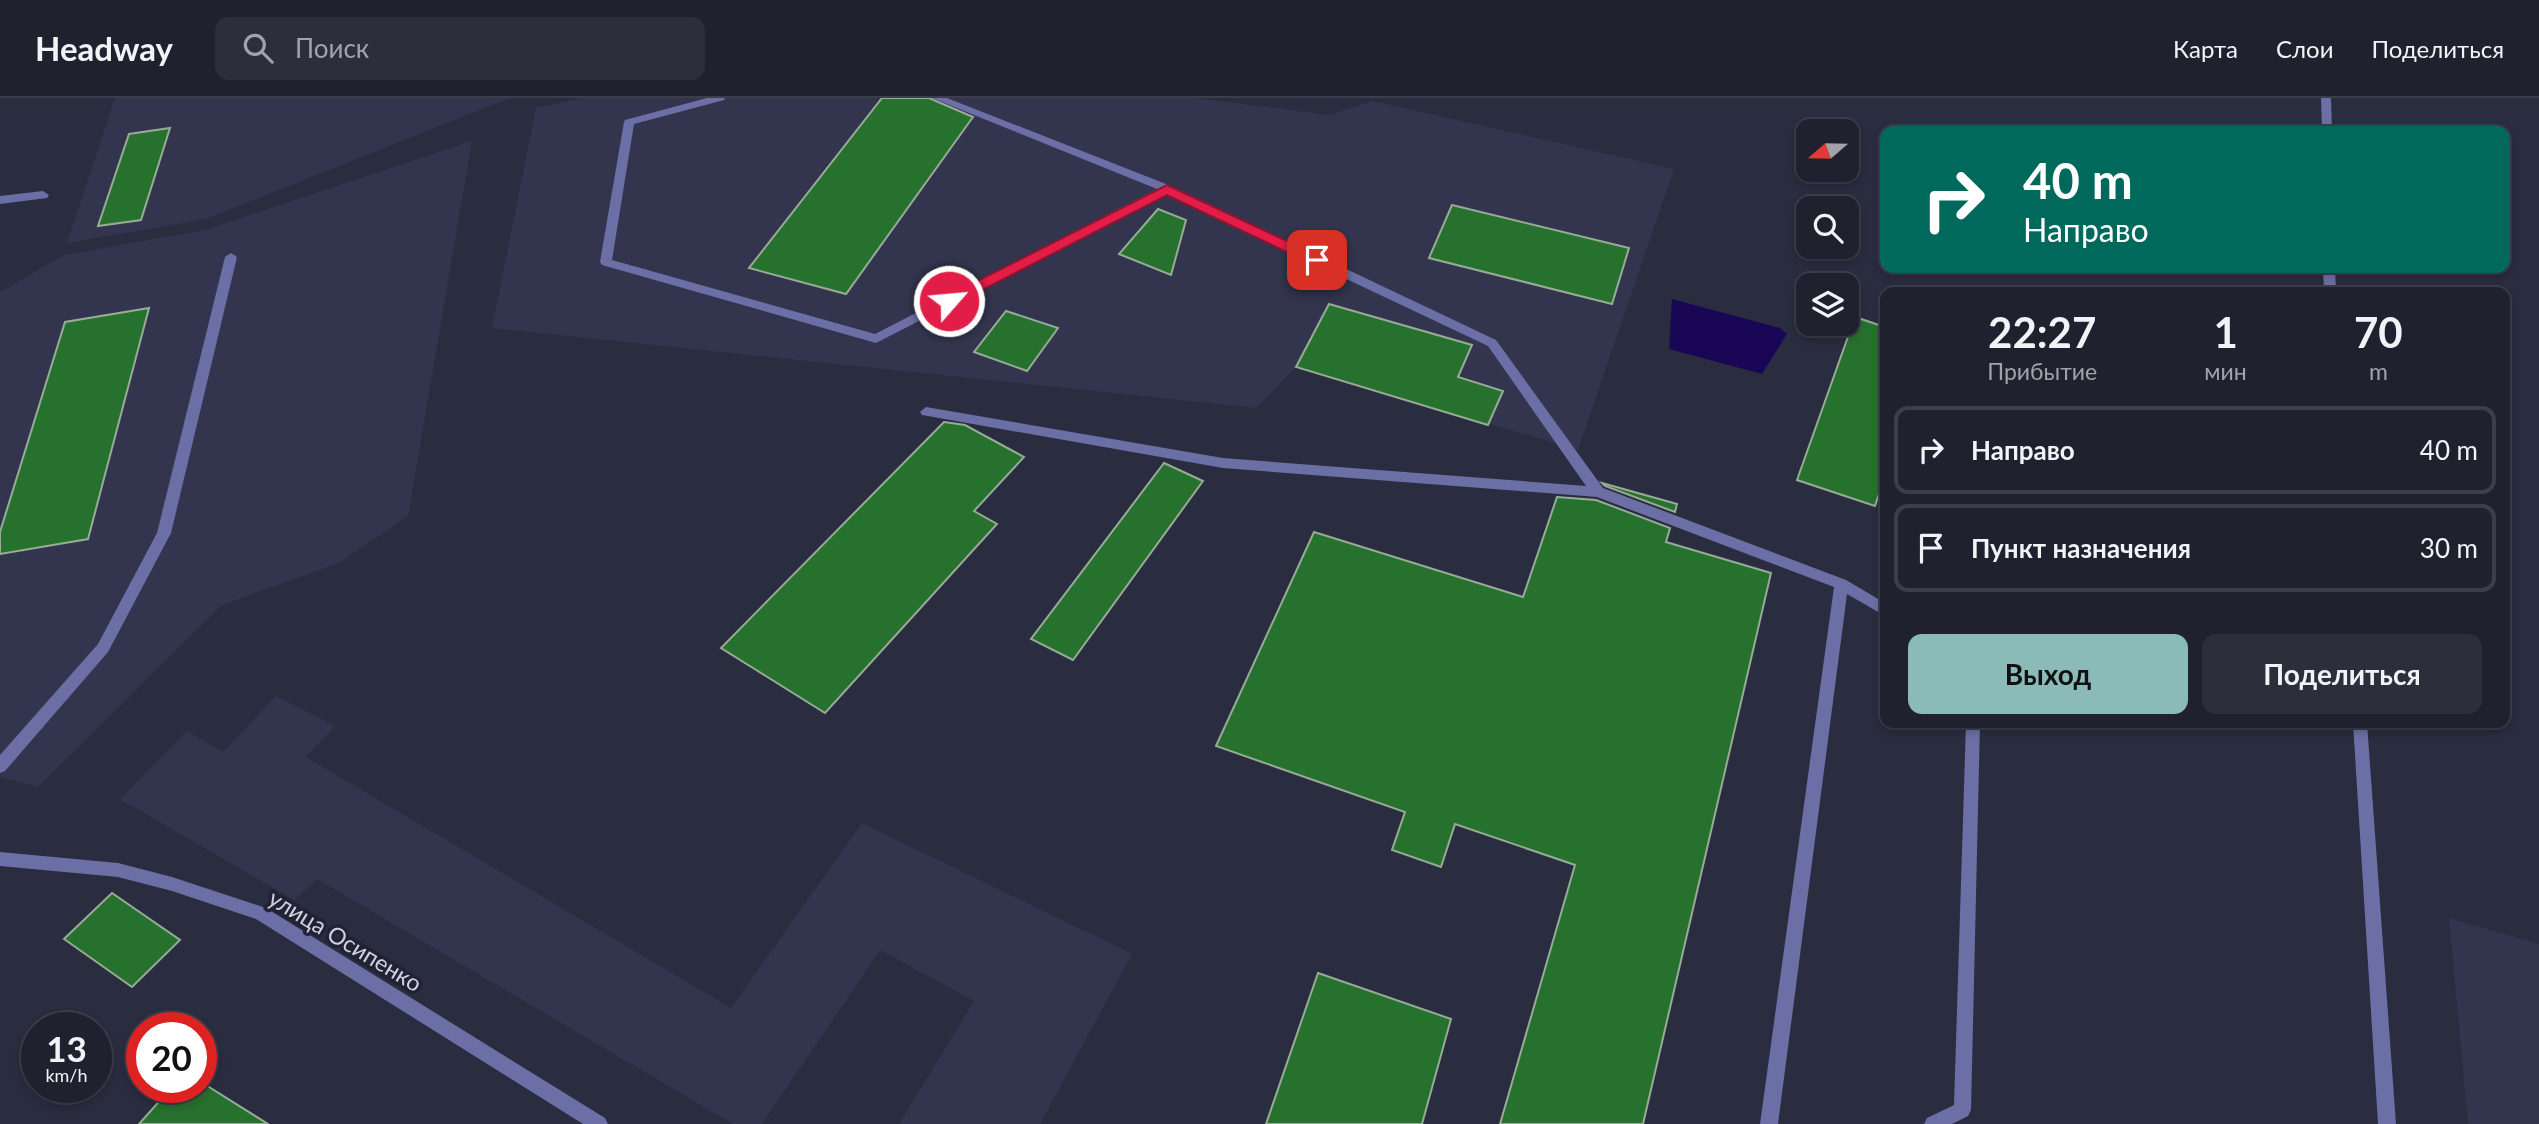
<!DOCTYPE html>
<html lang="ru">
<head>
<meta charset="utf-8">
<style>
  :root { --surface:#20212f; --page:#2d2e3b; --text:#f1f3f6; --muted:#a2a3aa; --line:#3d3e4b; --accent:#8bbbb9 }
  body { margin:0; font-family:Lato,sans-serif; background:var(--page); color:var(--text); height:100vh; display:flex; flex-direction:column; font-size:26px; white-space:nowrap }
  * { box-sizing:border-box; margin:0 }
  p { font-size:23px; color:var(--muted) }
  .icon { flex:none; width:38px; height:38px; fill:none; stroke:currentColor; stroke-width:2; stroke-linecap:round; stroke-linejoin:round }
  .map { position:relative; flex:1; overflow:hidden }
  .sheet { position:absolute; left:1880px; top:189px; width:630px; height:441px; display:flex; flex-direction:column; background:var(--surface); border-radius:14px; box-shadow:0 4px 10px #0003,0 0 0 2px var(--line) }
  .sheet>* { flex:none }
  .banner { position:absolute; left:1880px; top:28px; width:630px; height:147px; border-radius:14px; box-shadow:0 4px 10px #0003,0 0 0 2px var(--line); background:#00695c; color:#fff; overflow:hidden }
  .needle { width:46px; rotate:250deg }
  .controls { position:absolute; left:1796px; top:21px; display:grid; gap:14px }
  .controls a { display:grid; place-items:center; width:63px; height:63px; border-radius:14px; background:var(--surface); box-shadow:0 4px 10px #0003,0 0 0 2px var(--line); font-size:35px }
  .speed { position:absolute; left:21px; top:914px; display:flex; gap:14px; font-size:35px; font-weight:700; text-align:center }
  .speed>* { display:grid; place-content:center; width:91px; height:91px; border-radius:50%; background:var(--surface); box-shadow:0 4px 10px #0003,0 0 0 2px var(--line); line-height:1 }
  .speed small { font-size:18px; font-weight:400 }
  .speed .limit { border:10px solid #d22; background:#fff; color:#111 }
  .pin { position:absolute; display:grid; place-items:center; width:60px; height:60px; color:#fff; margin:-30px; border-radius:14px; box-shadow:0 4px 10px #0006 }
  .me { position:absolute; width:77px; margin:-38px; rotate:63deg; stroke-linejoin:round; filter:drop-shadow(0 0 5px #0008) }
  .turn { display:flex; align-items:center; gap:24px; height:147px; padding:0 28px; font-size:32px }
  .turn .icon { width:91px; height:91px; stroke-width:2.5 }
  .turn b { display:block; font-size:49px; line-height:60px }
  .eta { display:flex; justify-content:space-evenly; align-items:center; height:119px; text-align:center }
  .eta b { font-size:42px; font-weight:700; line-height:49px }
  .button { display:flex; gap:14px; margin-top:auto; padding:14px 28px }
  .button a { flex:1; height:80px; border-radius:14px; background:var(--accent); color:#111; font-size:28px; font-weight:700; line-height:80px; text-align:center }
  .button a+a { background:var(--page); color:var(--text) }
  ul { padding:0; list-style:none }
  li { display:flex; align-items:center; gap:21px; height:88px; margin:0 14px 10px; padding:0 14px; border:4px solid var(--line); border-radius:14px }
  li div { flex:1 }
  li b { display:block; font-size:26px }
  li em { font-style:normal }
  header { display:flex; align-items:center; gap:42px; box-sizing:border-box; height:98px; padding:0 35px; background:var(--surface); border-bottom:2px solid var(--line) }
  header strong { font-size:33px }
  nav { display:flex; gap:38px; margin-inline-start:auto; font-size:24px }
  .search { width:490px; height:63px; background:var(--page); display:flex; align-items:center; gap:18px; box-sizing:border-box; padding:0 24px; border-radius:14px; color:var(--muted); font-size:26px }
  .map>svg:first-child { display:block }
  .built { fill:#33354e }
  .water { fill:#190755 }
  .building { fill:#27712e; stroke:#97ab97; stroke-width:2 }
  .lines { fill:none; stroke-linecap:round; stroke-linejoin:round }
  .lane { fill:#6b6fa5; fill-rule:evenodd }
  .street { fill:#6b6fa5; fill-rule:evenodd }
  .route { fill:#e11d48; stroke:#92132f; stroke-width:2 }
  .labels { text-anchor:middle; stroke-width:7; stroke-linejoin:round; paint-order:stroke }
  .street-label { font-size:23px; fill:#d0d2de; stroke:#212235 }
</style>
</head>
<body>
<header>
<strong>Headway</strong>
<div class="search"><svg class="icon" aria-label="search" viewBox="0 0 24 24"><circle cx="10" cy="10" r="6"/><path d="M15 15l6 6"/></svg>Поиск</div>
<nav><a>Карта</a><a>Слои</a><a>Поделиться</a></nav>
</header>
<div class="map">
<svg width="2539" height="1026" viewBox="0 0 2539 1026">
  <rect width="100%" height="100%" fill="#2a2c3f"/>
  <!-- built -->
  <path class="built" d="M115 0H510L206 121 67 145Z
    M583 0H1197L1329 17 1373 3 1674 71 1578 352 1296 269 1256 310 492 230 536 10Z
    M472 43 408 418 339 465 222 507 38 689 0 679V194L64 157 204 132Z
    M276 598 335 628 306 659 731 910 862 725 1132 856 1040 1026H899L974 903 880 852 762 1026H733L317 781 294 802 120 701 187 633 223 654Z
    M2449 820 2539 846V1026H2468Z"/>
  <!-- water -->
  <path class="water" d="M1672 201 1780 230 1787 236 1762 276 1669 251Z"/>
  <!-- building -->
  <path class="building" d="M882 0H929L973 19 846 196 749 170Z
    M170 30 141 122 98 128 129 36Z
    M1452 107 1629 150 1612 206 1429 160Z
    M1158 111 1186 122 1171 177 1119 156Z
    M1329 206 1472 247 1458 279 1503 293 1488 327 1296 269Z
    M149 210 88 441 0 456V434L65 224Z
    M1006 213 1058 230 1027 273 974 254Z
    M1855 219 1885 229V377L1875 408 1797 382Z
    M944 324 965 327 1024 359 974 413 997 426 825 615 721 550Z
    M1164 365 1203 383 1073 562 1031 541Z
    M1602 385 1677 406 1675 414 1605 388Z
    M1557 399 1596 402 1670 430 1666 444 1771 475 1643 1026H1500L1575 767 1455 726 1441 769 1392 752 1405 714 1216 648 1314 434 1523 499Z
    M112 795 180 842 132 889 64 841Z
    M1318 875 1451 921 1422 1026H1266Z
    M172 989H209L268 1026H139Z"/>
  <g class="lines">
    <!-- lane -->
    <path class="lane" d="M707 0H725L724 2 634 26 612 162 875 236 1157 91 932 0H947L1171 88 1496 242 1603 390 1846 482 1885 505V518L1847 496 1778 1026H1760L1834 489 1597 399 1223 370 922 317 920 314 926 309 1223 360 1586 388 1488 248 1167 96 876 245 602 167 600 164 624 24 625 22Z
      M2321 0H2331L2332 33H2322Z
      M43 93 49 97 47 100 0 106V98Z
      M231 155 237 159 171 435 108 554 5 673 0 675V657L98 546 157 435 225 159Z
      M2323 170H2335L2336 194H2324Z
      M1966 625H1980L1971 1012 1968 1018 1952 1026H1924L1927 1020 1954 1007Z
      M2353 625H2367L2396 1026H2378Z"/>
    <!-- street -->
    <path class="street" d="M0 754 118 765 172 779 266 810 605 1020 608 1026H583L256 821 172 793 118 779 0 768Z"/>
  </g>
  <!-- route -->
  <path class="route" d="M1167 87 1321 159 1323 162 1317 167 1312 166 1167 97 953 207 949 208 942 203 944 200Z"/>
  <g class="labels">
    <!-- street labels -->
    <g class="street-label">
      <text transform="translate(345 843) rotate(31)" y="8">улица Осипенко</text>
    </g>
  </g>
</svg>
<div class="controls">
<a><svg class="needle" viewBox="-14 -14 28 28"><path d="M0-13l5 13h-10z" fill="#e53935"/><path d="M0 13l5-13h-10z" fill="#a2a3aa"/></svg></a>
<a><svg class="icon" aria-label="search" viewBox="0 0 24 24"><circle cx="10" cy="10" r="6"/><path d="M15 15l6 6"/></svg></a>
<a><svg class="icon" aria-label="layers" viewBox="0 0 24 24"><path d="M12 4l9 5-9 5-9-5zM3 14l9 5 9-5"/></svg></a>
</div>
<div class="speed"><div>13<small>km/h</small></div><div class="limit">20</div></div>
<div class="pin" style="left:1317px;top:162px;background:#d93025"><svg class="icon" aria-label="arrive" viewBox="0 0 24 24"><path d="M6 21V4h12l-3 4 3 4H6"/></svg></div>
<svg class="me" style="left:949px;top:203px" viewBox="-20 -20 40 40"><circle r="17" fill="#e11d48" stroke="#fff" stroke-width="3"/><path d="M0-11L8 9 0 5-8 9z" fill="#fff"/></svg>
<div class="banner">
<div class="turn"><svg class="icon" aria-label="right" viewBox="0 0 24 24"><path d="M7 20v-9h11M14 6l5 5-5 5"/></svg><div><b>40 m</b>Направо</div></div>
</div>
<section class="sheet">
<div class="eta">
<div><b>22:27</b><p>Прибытие</p></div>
<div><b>1</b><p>мин</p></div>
<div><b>70</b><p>m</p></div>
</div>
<ul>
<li><svg class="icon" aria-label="right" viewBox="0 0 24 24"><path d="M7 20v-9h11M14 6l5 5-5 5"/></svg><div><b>Направо</b></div><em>40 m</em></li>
<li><svg class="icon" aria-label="arrive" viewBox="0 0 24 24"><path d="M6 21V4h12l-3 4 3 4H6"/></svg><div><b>Пункт назначения</b></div><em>30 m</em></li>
</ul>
<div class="button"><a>Выход</a><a>Поделиться</a></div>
</section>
</div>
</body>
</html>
